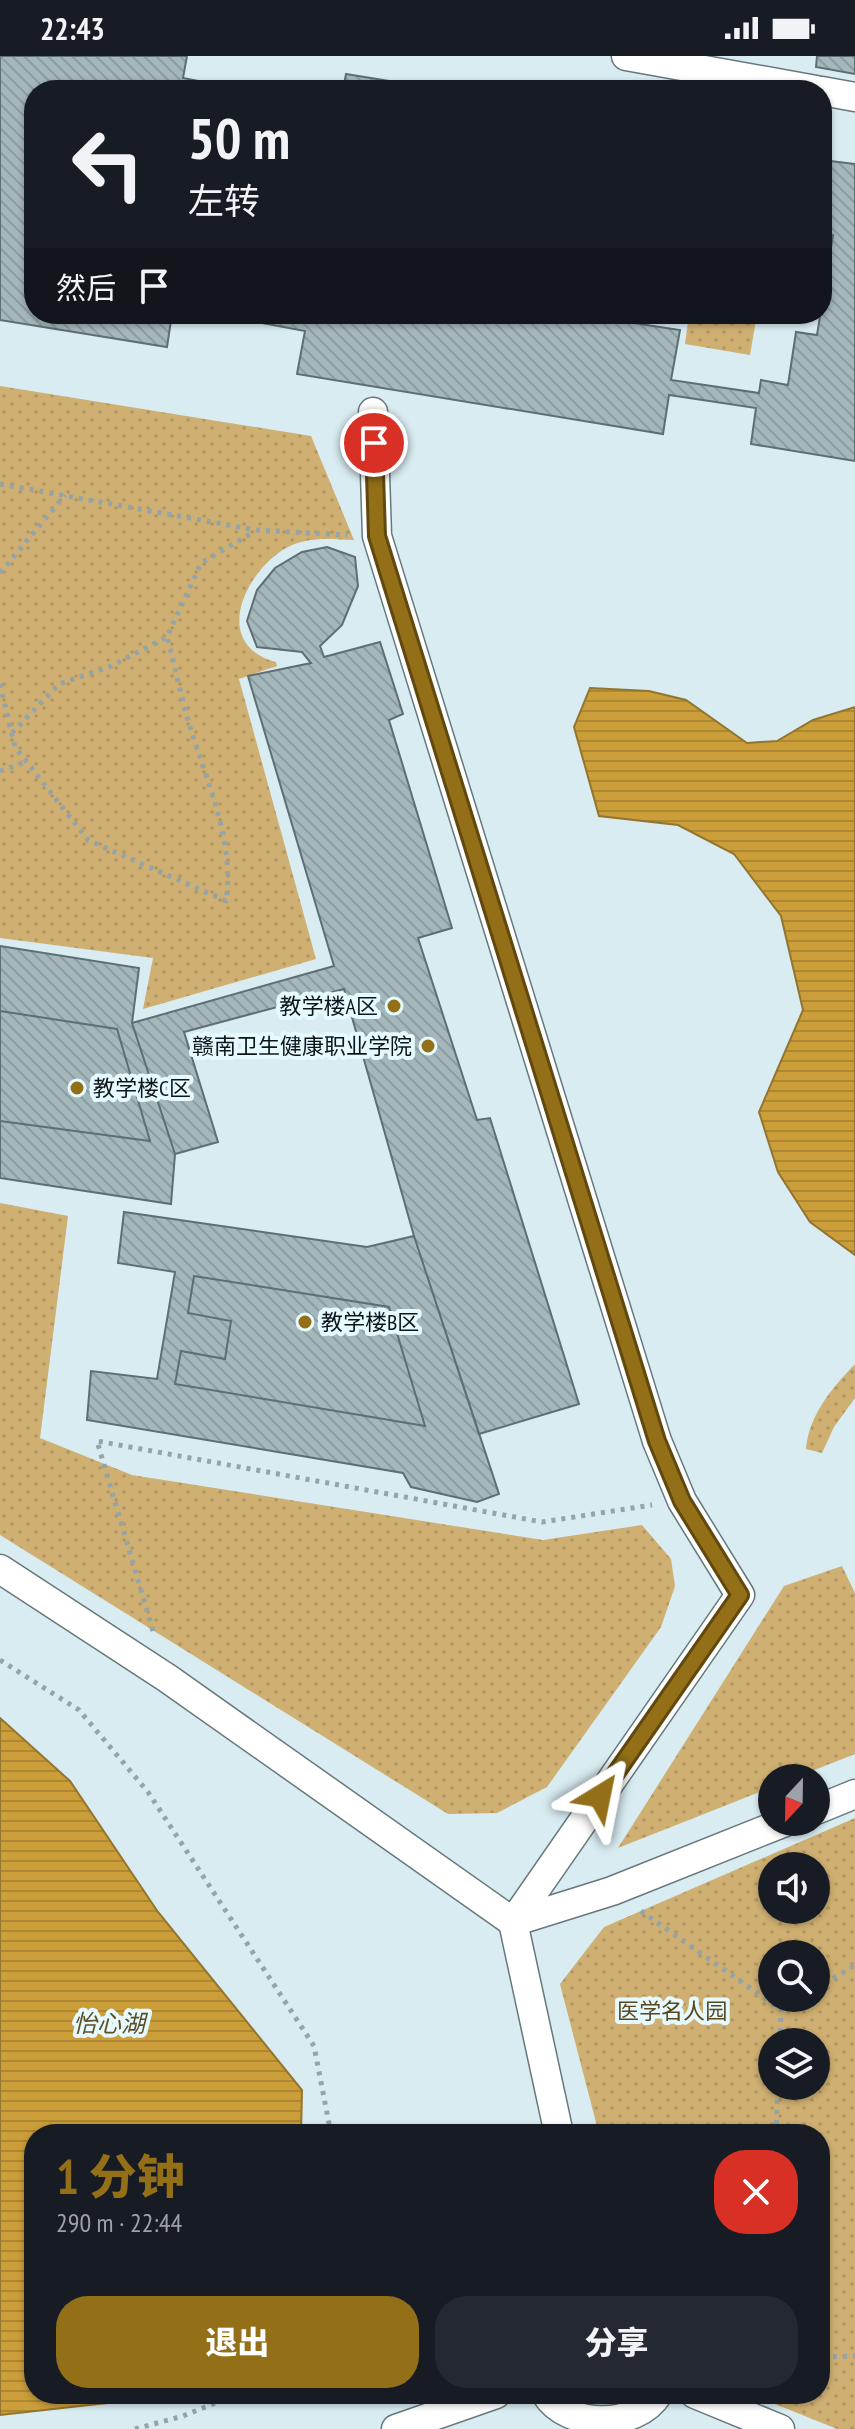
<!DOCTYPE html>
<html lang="zh">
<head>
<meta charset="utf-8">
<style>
  :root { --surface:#171b24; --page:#242831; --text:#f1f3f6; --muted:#9ea1a6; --accent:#936f17 }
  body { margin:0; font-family:"PT Sans Narrow","Noto Sans SC",sans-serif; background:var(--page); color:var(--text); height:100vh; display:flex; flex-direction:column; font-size:30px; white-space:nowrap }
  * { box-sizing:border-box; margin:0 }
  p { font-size:26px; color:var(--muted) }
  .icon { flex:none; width:44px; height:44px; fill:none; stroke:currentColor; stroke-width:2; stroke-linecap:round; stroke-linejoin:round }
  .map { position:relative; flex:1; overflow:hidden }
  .drawer { position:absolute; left:24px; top:2068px; width:806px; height:280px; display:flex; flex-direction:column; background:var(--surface); border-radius:32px; box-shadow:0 2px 6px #0004 }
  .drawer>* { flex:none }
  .top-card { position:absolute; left:24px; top:24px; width:808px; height:244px; border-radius:32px; box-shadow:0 2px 6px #0004; background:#171b24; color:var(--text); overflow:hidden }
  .needle { width:52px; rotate:202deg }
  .fabs { position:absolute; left:758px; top:1708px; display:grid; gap:16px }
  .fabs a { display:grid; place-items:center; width:72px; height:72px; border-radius:50%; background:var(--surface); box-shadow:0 2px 6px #0004; font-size:40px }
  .pin { position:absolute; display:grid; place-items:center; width:68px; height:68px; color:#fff; margin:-34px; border:4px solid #fff; border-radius:50%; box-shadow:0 2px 8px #0007 }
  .me { position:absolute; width:88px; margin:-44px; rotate:35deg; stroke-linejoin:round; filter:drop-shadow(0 0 6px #0008) }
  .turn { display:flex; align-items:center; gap:28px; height:168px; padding:0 32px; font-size:36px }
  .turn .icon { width:104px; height:104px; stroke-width:2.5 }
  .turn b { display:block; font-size:56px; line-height:68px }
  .then { display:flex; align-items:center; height:76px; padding:0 32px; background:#0003; gap:16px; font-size:30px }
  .round { display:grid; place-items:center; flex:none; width:84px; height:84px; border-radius:32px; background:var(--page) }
  .summary { display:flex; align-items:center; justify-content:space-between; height:136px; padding:0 32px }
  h1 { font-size:48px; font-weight:800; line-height:60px; color:var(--accent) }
  .button { display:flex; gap:16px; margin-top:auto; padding:16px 32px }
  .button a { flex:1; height:92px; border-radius:32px; background:var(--accent); color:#fff; font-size:32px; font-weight:800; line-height:92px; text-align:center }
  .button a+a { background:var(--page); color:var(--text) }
  .status { display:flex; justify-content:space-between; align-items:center; height:56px; padding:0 40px; background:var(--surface); direction:ltr }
  .status svg { height:22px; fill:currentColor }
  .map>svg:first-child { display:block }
  .park { fill:url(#park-dots); fill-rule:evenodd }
  .water { fill:url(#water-rules); stroke:#92752f; stroke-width:2 }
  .building { fill:url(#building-back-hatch); stroke:#5d6f73; stroke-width:2 }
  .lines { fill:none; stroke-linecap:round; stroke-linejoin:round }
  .street-casing { stroke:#66787c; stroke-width:31 }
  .path { stroke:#94a4a7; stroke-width:5; stroke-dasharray:4 6; stroke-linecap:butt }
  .street { stroke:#fff; stroke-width:28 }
  .route-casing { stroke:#60480f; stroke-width:20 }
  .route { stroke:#936f17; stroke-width:14 }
  .poi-dot { fill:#936f17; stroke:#e5fafe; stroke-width:3 }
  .labels { text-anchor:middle; stroke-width:8; stroke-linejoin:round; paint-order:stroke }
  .poi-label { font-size:22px; fill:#0e1516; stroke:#e5fafe; text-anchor:end }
  .park-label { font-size:22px; fill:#5a471e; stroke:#e5fafe }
  .water-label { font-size:24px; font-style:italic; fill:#614d25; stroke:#e5fafe }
</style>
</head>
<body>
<div class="status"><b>22:43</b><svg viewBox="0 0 49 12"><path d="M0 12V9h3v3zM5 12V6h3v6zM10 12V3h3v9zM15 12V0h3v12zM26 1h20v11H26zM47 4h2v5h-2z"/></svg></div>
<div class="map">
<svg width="855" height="2373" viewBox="0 0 855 2373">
  <defs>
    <pattern id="park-dots" width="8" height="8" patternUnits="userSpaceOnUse" patternTransform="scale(2)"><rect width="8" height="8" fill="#cfb072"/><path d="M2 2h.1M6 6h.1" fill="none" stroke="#b19662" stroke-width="1.8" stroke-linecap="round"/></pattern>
    <pattern id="water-rules" width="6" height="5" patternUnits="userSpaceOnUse" patternTransform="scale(2)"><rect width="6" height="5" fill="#cb9e3a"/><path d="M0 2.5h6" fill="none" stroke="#ad8732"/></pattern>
    <pattern id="building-back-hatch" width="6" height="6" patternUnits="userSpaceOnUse" patternTransform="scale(2)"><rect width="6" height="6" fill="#a4b7bb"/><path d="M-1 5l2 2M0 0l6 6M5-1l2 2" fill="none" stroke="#8c9ca0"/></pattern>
  </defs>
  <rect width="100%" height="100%" fill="#d8ecf1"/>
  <!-- park -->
  <path class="park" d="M689 258H757L750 299 685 288Z
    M0 330 311 380 354 484C330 483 308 480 286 492 244 516 211 589 276 606L277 610 239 623 316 903 143 953 153 902 0 882Z
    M0 1147 68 1160 40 1382 132 1419 543 1484 642 1469 671 1503 675 1530 661 1571 547 1731 497 1757 448 1758 0 1479Z
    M855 1308V1342L834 1371 822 1397 806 1393C809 1359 832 1332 855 1308Z
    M842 1510 855 1537V1698L794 1722H772V1731L618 1792 784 1530Z
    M855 1762V2373H837L750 2338H820V2078H599L560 1928 604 1871ZM816 1810V1854H772V1810ZM816 1898V1942H772V1898ZM816 1986V2030H772V1986Z"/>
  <!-- water -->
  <path class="water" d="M590 632 649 635 686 644 747 687 777 685 813 664 855 651V1199L810 1166 778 1116 759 1056 803 954 781 860 734 798 678 769 599 760 574 671Z
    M0 1662 70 1725 158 1856 302 2034 301 2078H34V2338H138L125 2345 0 2359Z"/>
  <!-- building -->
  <path class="building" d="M0 0H187L183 22 209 27 208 34H34V258H172L167 291 0 264Z
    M817 0H855V18L816 11Z
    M346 18 445 34H343Z
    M822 104 855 108V405L751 388 756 352 669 339 663 378 297 318 305 275 213 258H278L340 266 341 258H621L620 265 680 274 671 324 759 337 761 324 788 329 796 276 817 279 833 179 822 177Z
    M327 491 355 501 358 530 342 569 320 590 324 601 380 586 403 658 389 664 452 872 418 882 477 1064 490 1062 579 1348 479 1378 414 1180 344 933 184 976 218 1086 175 1098 132 967 334 910 248 620 311 607 302 596 257 591 247 565 257 534 275 512 302 496Z
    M0 890 139 912 132 967 175 1098 171 1148 0 1122Z
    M0 955 117 973 150 1085 0 1065Z
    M124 1156 367 1191 414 1180 499 1438 477 1446 411 1431 403 1417 87 1364 91 1315 157 1323 175 1216 118 1207Z
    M194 1220 389 1251 425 1370 175 1328 181 1295 225 1303 231 1265 188 1257Z"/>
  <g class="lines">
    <defs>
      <path id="street" d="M626 0 816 34
        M822 35 855 41
        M0 1513 167 1622 513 1866 740 1539 682 1445 657 1385 377 480 373 356
        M816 1754 855 1738
        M559 2078 513 1866 612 1835 785 1766
        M546 2338C568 2373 636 2373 658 2338
        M695 2338 780 2373
        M396 2373 496 2338"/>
    </defs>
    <!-- street casing -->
    <use href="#street" class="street-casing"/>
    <!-- path -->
    <path class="path" d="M0 428 256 474 347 479
      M0 517 65 439
      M0 628 15 691 88 784 226 845C235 788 207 725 190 671 181 641 175 611 167 581
      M12 677 59 628 109 611 167 581 201 507 255 475
      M0 715 26 706
      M153 1575 97 1385 542 1466 652 1449
      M0 1604 79 1654 148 1736 314 1990 331 2078
      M641 1855 781 1954
      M816 1933 855 1909
      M781 1954 800 1942
      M780 1986 781 1954
      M776 2078 778 2030
      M823 2301 855 2300
      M135 2373 183 2360 238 2338"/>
    <!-- street -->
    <use href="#street" class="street"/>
  </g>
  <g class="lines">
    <defs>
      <path id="route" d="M374 387 377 480 657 1385 682 1445 740 1539 600 1740"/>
    </defs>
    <!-- route casing -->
    <use href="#route" class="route-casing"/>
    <!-- route -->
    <use href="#route" class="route"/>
  </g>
  <!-- markers -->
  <g class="poi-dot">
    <circle cx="394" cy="950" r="8"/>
    <circle cx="428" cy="990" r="8"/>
    <circle cx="77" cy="1032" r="8"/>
    <circle cx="305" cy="1266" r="8"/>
  </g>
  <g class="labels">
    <!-- poi labels -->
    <g class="poi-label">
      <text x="378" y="958">教学楼A区</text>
      <text x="412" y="998">赣南卫生健康职业学院</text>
      <text x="93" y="1040" text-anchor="start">教学楼C区</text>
      <text x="321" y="1274" text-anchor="start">教学楼B区</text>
    </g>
    <!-- park labels -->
    <g class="park-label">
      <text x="672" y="1963">医学名人园</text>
    </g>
    <!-- water labels -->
    <g class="water-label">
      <text x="109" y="1976">怡心湖</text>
    </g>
  </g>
</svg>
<div class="fabs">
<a><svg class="needle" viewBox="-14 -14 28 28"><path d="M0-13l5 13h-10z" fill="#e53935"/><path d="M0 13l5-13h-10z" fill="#9ea1a6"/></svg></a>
<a><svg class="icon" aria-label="sound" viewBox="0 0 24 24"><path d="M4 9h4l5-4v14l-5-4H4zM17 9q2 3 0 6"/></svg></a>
<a><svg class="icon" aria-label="search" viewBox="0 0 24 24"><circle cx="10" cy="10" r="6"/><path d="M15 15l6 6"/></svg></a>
<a><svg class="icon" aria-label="layers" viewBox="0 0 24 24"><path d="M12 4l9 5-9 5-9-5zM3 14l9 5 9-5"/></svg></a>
</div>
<div class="pin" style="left:374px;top:387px;background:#d93025"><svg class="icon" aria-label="arrive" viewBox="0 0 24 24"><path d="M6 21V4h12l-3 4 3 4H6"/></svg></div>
<svg class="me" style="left:600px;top:1740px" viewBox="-20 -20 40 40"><path d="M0-17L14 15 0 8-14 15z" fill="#936f17" stroke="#fff" stroke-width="4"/></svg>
<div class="top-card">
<div class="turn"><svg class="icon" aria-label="left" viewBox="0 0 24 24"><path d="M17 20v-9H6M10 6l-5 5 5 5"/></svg><div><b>50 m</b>左转</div></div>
<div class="then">然后<svg class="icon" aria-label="arrive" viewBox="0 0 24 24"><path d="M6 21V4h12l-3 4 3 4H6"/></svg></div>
</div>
<section class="drawer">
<div class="summary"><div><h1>1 分钟</h1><p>290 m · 22:44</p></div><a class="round" style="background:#d93025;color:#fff"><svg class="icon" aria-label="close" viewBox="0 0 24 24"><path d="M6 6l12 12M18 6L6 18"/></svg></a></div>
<div class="button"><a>退出</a><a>分享</a></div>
</section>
</div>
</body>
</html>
